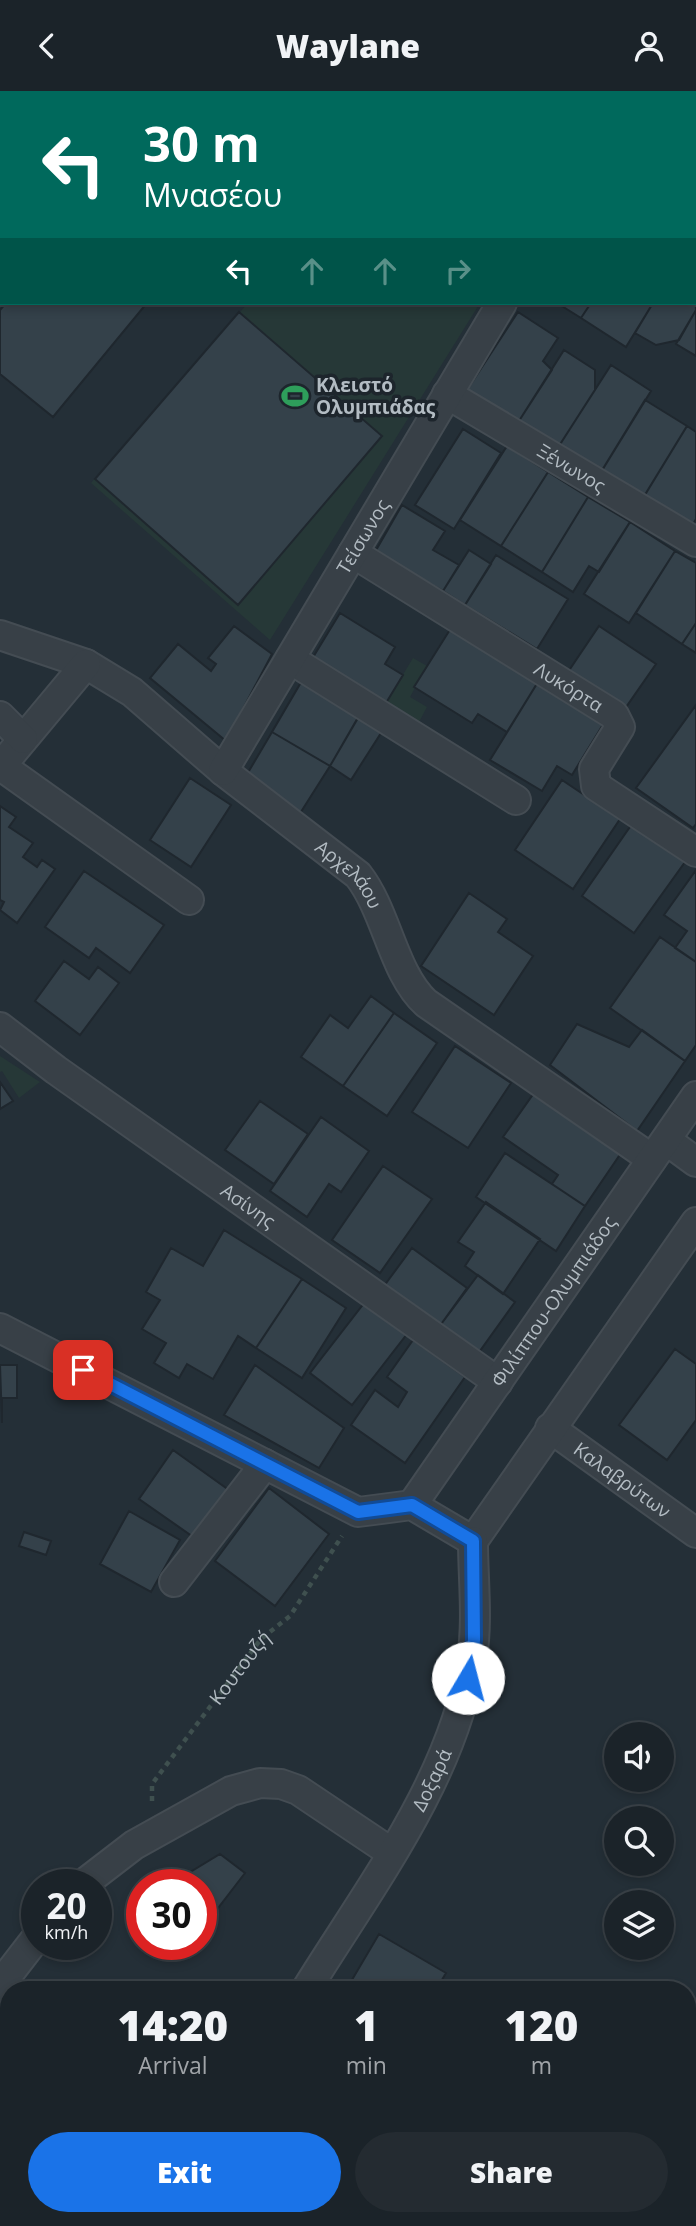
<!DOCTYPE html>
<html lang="en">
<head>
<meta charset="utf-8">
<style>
  :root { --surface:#1b2329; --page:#242b31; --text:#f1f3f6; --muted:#a0a4a8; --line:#394046; --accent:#1a73e8 }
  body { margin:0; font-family:"Open Sans",sans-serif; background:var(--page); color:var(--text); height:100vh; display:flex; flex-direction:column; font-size:26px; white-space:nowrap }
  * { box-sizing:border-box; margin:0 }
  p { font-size:23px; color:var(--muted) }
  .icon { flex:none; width:38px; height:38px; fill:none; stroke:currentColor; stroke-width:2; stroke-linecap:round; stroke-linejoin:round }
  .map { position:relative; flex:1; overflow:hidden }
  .panel { position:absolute; left:0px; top:1890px; width:696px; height:245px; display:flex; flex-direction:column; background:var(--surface); border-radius:28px 28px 0 0; box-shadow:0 4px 10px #0003,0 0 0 2px var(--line) }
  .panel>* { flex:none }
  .top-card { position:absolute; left:0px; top:0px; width:696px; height:214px; box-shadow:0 4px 10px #0003,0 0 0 2px var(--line); background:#00695c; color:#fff; overflow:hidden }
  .buttons { position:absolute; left:604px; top:1631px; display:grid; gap:14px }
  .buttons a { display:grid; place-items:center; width:70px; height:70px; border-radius:50%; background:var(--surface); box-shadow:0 4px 10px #0003,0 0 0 2px var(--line); font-size:35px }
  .speed { position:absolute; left:21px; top:1778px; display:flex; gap:14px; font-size:35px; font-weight:700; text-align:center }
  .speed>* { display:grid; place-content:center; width:91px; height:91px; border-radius:50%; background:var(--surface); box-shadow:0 4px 10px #0003,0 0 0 2px var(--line); line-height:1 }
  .speed small { font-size:18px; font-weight:400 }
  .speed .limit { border:10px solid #d22; background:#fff; color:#111 }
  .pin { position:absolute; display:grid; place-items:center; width:60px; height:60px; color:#fff; margin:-30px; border-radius:14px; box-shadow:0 4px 10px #0006 }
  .me { position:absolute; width:77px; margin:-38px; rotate:8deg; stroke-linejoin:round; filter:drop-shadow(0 0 5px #0008) }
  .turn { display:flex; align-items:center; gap:24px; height:147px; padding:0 28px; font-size:32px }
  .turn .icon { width:91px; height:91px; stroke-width:2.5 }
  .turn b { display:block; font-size:49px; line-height:60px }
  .lanes { display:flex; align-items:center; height:66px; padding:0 28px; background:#0003; justify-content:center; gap:35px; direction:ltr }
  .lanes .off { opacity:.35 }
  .eta { display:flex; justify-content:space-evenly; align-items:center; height:119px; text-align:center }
  .eta b { font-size:42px; font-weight:800; line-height:49px }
  .cta { display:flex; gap:14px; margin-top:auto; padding:14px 28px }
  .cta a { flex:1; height:80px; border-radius:42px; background:var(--accent); color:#fff; font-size:28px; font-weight:800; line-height:80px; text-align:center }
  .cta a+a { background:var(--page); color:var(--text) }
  header { display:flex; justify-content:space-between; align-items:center; height:91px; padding:0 28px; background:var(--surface); font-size:32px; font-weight:800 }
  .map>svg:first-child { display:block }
  .green { fill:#263837 }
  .building { fill:#34414a; stroke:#1f272e; stroke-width:2 }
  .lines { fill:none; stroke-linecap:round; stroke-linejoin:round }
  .street-casing { stroke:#444c53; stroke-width:32 }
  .path { stroke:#3f504f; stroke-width:4.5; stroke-dasharray:5 5; stroke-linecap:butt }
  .street { stroke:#384047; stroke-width:28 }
  .route-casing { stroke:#114b97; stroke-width:18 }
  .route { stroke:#1a73e8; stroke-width:12 }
  .labels { text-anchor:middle; stroke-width:7; stroke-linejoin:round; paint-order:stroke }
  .poi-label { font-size:19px; font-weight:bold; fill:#b3bcc3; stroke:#1d252c; text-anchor:start }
  .street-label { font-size:19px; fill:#b3bcc3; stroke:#1d252c }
</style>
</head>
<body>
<header><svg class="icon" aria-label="back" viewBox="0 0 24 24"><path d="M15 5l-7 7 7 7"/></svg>Waylane<svg class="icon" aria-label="person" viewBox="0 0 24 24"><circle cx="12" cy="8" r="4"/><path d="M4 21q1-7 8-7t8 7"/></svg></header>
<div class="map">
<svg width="696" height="2135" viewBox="0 0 696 2135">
  <rect width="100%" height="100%" fill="#242f37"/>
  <!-- green -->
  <path class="green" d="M248 212H480L270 549 91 392Z
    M413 567 427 575 410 606 427 616 419 631 386 612Z
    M0 965 40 991 19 1007 2 980 0 981Z"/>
  <!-- building -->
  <path class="building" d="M200 0H286L285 2Z
    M695 205 696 219 679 249 656 254 635 242 653 212H695Z
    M6 212H147L53 326 0 283V219Z
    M557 212H591L581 227Z
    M591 212H653L626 256 581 227Z
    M696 219V265L676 253Z
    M239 221 382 345 238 514 95 388Z
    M518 221 558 247 543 270 552 279 519 330 467 299Z
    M564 259 595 279V299L559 355 519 330Z
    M611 274 651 300 601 381 559 355Z
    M645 309 687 335 643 407 601 381Z
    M687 335 696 341V428L691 437 643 407Z
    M463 338 501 362 454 438 415 414Z
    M507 355 548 381 501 455 460 429Z
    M548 381 588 406 542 481 501 455Z
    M588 406 630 431 599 481 589 475 573 501 542 481Z
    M402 414 445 440 433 459 459 474 443 500 375 461Z
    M630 431 675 460 629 532 584 503Z
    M469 459 491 473 465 514 443 500Z
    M675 460 696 472V532L682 553 636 522Z
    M496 464 568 508 537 558 465 514Z
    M340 522 395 556 385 573 403 584 386 612 312 568Z
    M696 532V562L682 553Z
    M234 535 272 563 226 650 150 587 178 553 211 580 216 573 208 567Z
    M599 535 656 573 624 619 568 581Z
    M451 537 538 591 507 641 478 623 472 632 414 596Z
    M303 588 360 623 330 675 272 641Z
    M538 591 604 632 572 684 557 675 542 700 490 669Z
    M696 614V733L693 737 636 697Z
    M358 627 381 642 351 689 330 675Z
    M272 641 330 675 299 724 243 690Z
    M190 687 231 714 191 776 150 749Z
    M562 689 620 728 573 798 515 759Z
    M0 715 16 726 9 736 33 752 23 766 37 776 42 769 55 778 17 832 0 819 4 811 0 809Z
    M632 733 685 771 634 842 582 805Z
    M696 779V871L675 857 687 840 664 824Z
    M84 780 164 834 130 882 96 857 89 867 45 836Z
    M469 802 507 828 498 841 533 865 494 924 421 875Z
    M660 846 696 871V954L685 970 610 917Z
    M64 870 89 888 98 876 119 892 80 944 35 910Z
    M371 905 394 922 343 995 301 966 330 924 348 937Z
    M394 922 437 952 387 1025 343 995Z
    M577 933 629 956 642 939 685 970 637 1040 550 974Z
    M455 955 511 992 468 1057 412 1021Z
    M0 991 13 1010 0 1018Z
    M534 1002 621 1062 585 1115 552 1093 558 1084 503 1046Z
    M260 1010 308 1043 274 1093 225 1059Z
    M321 1026 369 1060 341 1101 329 1093 307 1126 270 1100Z
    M505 1062 585 1115 556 1160 476 1106Z
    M383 1075 432 1108 380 1182 332 1149Z
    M486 1111 540 1148 503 1203 465 1175 474 1161 458 1151Z
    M224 1139 302 1188 256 1257 238 1245 213 1288 187 1273 179 1287 154 1272 166 1252 142 1238 160 1209 146 1201 171 1157 203 1175Z
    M412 1157 467 1197 439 1236 384 1195Z
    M478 1184 515 1211 477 1264 439 1236Z
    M302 1188 346 1217 302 1287 256 1257Z
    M365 1211 407 1243 352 1314 310 1282Z
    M413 1249 465 1286 405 1372 351 1334 375 1299 398 1316 407 1301 387 1286Z
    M675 1258 696 1273V1329L667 1369 619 1334Z
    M0 1274H17V1307H2V1332Z
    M255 1274 344 1337 319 1377 224 1324Z
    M173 1359 233 1402 199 1450 139 1408Z
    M269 1397 329 1443 275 1515 215 1470Z
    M129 1420 180 1449 151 1501 100 1473Z
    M24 1441 51 1450 46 1464 19 1455Z
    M220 1763 245 1782 215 1821 201 1810V1794H169Z
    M379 1843 446 1882 436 1899H346Z
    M95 2126H158L153 2135H102L93 2130Z
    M510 2126H596L591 2135H504Z"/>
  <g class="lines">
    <defs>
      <g id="street">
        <path d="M64 2 66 0"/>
        <path d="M627 2 628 0"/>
        <path d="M0 71 2 69"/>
        <path d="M695 183 696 184"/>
        <path id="s2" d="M447 303 696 451"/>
        <path id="s3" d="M353 462 614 624 620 636 594 678 596 695 696 761"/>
        <path id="s4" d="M0 544 86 573 132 601 223 680 358 784C387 821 393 882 426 912L652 1068"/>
        <path d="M290 568 516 709"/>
        <path d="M86 573 1 675 189 809"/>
        <path d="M0 625 23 648"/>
        <path id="s5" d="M223 680 502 212"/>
        <path id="s6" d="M0 936 56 979 498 1291"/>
        <path d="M666 1049 696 1071"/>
        <path d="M0 1237 358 1421 412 1414 473 1450"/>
        <path id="s7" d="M550 1337 696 1442"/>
        <path id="s8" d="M412 1414 696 1005"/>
        <path d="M473 1450 696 1131"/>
        <path d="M174 1491 265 1373"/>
        <path d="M82 1794 134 1754 231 1700 260 1692 281 1693 298 1699 392 1762"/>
        <path d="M0 1894 37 1846"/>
        <path id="s9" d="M306 1899C369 1797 453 1688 472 1567 478 1529 473 1488 473 1450"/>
        <path d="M688 2093 696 2079"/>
        <path d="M171 2135 177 2126"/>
        <path d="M662 2135 667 2126"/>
      </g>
    </defs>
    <!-- street casing -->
    <use href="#street" class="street-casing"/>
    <!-- path -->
    <path class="path" id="s1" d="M152 1710V1693L261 1548 290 1525 342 1445"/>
    <!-- street -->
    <use href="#street" class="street"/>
  </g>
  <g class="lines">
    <defs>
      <path id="route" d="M83 1279 358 1421 412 1414 473 1450 474 1549 468 1587"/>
    </defs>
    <!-- route casing -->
    <use href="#route" class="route-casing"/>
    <!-- route -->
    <use href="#route" class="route"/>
  </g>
  <!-- icons -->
  <defs>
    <symbol id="stadium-bare" viewBox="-9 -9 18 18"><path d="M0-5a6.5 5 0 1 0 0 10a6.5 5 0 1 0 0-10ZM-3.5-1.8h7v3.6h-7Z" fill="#2e9e5b" stroke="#1d252c" stroke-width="2.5" paint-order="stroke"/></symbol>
  </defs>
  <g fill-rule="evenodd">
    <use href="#stadium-bare" x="276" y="286" width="38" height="38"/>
  </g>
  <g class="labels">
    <!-- poi labels -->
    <g class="poi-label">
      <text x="316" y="301">Κλειστό<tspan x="316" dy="22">Ολυμπιάδας</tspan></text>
    </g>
    <!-- street labels -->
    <g class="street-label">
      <text dy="7" stroke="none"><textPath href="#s2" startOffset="145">Ξένωνος</textPath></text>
      <text dy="7" stroke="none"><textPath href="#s5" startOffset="273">Τείσωνος</textPath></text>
      <text dy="7" stroke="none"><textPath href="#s3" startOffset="254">Λυκόρτα</textPath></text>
      <text dy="7" stroke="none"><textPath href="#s4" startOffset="429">Αρχελάου</textPath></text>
      <text dy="7" stroke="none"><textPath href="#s6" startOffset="306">Ασίνης</textPath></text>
      <text dy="7" stroke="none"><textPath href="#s8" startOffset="248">Φιλίππου-Ολυμπιάδος</textPath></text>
      <text dy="7" stroke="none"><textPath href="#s7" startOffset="89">Καλαβρύτων</textPath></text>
      <text dy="7" stroke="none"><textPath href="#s1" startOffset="163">Κουτουζή</textPath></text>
      <text dy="7" stroke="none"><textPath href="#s9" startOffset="245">Δοξαρά</textPath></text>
    </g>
  </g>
</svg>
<div class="buttons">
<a><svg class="icon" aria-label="sound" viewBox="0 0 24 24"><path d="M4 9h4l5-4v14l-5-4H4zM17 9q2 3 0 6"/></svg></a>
<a><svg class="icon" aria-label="search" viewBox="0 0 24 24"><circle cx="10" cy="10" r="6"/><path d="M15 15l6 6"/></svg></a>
<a><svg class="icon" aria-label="layers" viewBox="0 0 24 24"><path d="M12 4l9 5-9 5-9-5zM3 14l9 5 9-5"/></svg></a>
</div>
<div class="speed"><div>20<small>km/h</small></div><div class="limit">30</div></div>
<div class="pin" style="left:83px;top:1279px;background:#d93025"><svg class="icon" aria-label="arrive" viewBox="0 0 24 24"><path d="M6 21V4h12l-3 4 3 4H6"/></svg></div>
<svg class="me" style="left:468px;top:1587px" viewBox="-20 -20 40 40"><circle r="19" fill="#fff"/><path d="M0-13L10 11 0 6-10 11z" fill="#1a73e8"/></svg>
<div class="top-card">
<div class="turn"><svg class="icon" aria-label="left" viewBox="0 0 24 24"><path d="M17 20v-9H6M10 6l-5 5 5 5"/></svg><div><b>30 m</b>Μνασέου</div></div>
<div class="lanes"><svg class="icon" aria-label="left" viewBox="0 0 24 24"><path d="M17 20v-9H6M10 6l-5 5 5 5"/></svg><svg class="icon off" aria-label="ahead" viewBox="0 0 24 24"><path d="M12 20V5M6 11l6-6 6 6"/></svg><svg class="icon off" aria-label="ahead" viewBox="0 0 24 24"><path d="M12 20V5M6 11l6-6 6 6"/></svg><svg class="icon off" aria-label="right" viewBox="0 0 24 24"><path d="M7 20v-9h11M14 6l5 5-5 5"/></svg></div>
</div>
<section class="panel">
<div class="eta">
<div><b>14:20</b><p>Arrival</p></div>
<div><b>1</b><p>min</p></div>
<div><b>120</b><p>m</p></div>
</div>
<div class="cta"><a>Exit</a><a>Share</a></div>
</section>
</div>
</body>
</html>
